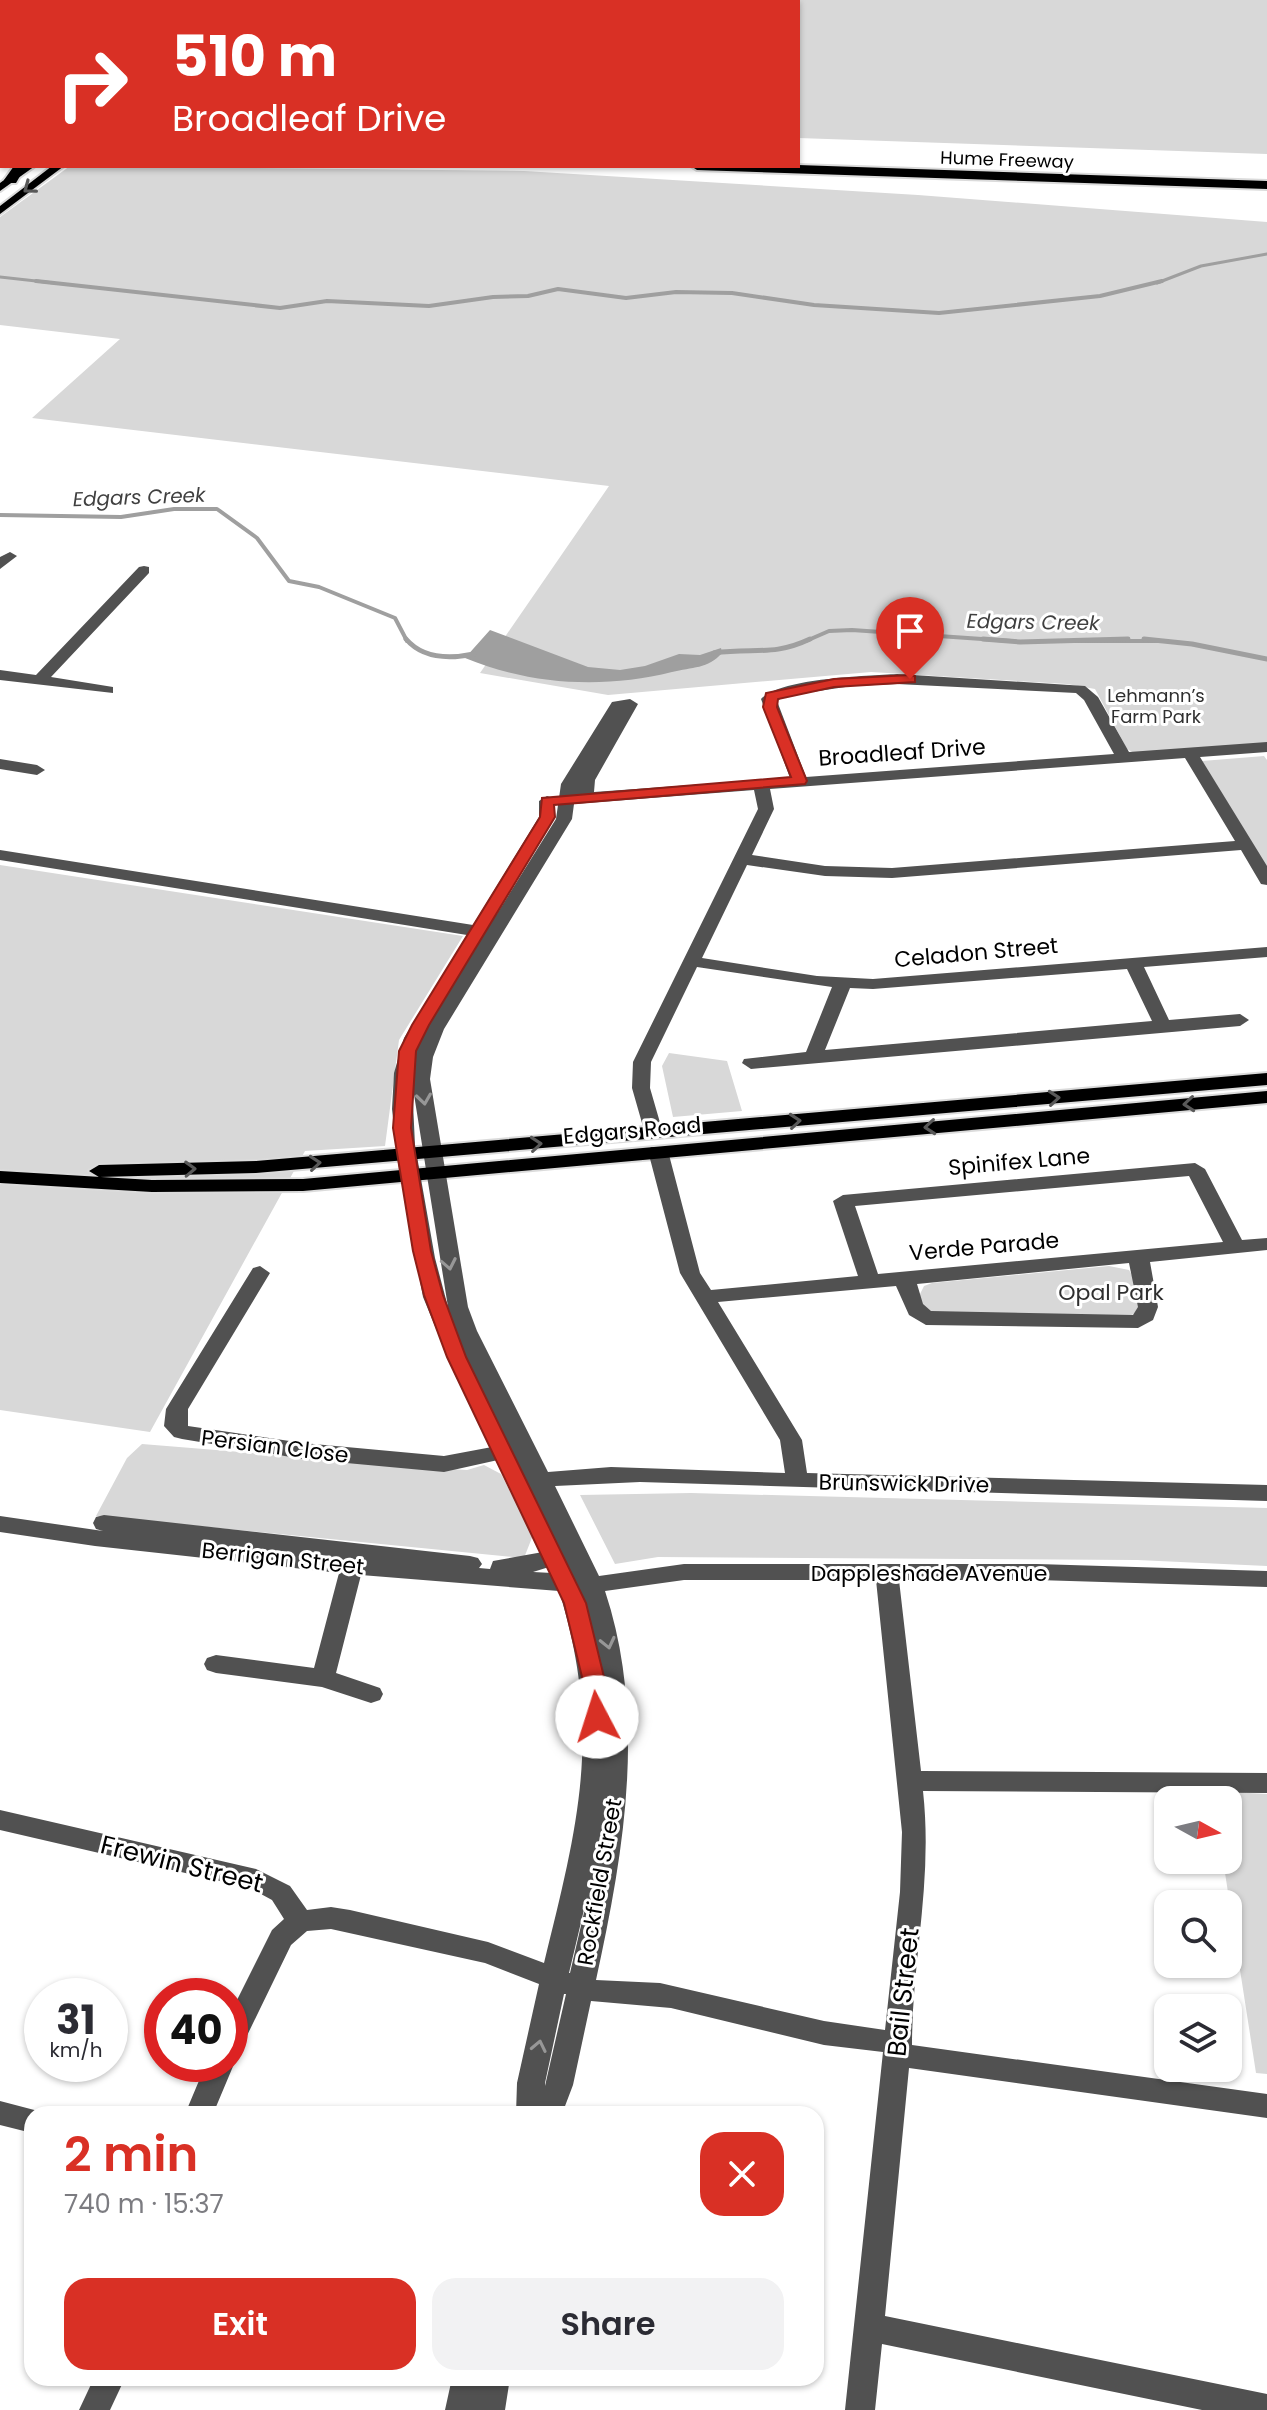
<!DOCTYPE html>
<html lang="en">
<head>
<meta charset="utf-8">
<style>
  :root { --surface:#fff; --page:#f2f2f3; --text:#2b2b33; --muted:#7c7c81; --accent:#d93025 }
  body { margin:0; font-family:Poppins,sans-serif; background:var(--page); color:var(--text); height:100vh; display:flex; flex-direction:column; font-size:30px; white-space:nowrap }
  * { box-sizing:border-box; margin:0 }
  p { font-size:26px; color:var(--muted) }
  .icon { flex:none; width:44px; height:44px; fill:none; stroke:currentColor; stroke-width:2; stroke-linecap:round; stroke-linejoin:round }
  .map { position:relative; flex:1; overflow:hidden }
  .side { position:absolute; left:24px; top:2106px; width:800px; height:280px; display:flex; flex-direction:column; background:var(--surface); border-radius:24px; box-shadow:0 2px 6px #0004 }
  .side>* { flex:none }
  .banner { position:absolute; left:0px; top:0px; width:800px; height:168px; box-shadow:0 2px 6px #0004; background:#d93025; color:#fff; overflow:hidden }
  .needle { width:52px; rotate:98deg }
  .fabs { position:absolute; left:1154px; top:1786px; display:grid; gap:16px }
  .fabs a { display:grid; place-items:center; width:88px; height:88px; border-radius:16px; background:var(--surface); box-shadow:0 2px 6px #0004; font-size:40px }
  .speed { position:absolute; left:24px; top:1978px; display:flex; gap:16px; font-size:40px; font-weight:700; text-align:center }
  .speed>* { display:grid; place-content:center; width:104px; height:104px; border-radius:50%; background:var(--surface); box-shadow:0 2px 6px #0004; line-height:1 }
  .speed small { font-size:20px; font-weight:400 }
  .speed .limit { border:12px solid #d22; background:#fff; color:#111 }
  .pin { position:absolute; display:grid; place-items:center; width:68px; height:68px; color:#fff; margin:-82px -34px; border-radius:50% 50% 50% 0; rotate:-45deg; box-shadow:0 0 8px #0007 }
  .pin .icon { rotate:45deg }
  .me { position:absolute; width:88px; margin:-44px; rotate:355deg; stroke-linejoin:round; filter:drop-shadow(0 0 6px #0008) }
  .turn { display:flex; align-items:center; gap:28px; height:168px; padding:0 40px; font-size:36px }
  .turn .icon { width:104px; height:104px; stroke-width:2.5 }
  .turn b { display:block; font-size:56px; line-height:68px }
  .round { display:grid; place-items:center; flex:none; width:84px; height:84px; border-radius:24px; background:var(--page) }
  .summary { display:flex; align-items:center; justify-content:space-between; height:136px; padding:0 40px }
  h1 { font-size:48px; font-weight:600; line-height:60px; color:var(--accent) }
  .primary-button { display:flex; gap:16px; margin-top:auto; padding:16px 40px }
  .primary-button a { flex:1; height:92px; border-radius:24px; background:var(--accent); color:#fff; font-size:32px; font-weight:600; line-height:92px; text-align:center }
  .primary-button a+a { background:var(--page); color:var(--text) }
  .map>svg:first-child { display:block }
  .green { fill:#d8d8d8 }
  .water { fill:#9f9f9f }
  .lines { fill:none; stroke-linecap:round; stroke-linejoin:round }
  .stream-far2 { stroke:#9f9f9f; stroke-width:3 }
  .stream-far1 { stroke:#9f9f9f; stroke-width:4 }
  .stream { stroke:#9f9f9f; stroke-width:5 }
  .major-casing { stroke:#dbdbdb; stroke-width:4 }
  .highway-casing { stroke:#dbdbdb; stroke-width:4 }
  .minor { fill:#515151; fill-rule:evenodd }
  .major { fill:#000; fill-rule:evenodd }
  .highway { fill:#000; fill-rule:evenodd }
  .oneway { stroke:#595959 }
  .oneway2 { stroke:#979797 }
  .route { fill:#d93025; stroke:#8d1f18; stroke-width:2 }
  .labels { text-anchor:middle; stroke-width:6; stroke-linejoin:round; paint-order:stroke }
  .far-street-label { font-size:18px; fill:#000; stroke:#fff }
  .far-park-label { font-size:18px; fill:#2f2f2f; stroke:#fff }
  .far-water-label { font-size:20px; font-style:italic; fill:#404040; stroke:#fff }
  .street-label { font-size:22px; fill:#000; stroke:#fff }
  .park-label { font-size:22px; fill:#2f2f2f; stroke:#fff }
  .near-street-label { font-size:26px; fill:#000; stroke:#fff }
</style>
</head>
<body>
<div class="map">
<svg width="1267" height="2410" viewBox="0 0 1267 2410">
  <rect width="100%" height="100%" fill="#fff"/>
  <!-- green -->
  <path class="green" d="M303 0H1267V154L798 138V2H301Z
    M70 166 524 171 918 195 1267 222V744L1136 754 1127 749 1095 689 1067 684 871 672 608 695 480 673 609 486 32 418 120 339 0 325V217Z
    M1264 756 1267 760V867L1202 761Z
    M0 865 463 936 399 1040 385 1146 305 1151 150 1432 0 1410Z
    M669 1053 727 1061 742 1111 673 1117 662 1066Z
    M1109 1266 1129 1270C1136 1281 1140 1298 1138 1311L1132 1315H942L924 1310 919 1296 924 1286 932 1283Z
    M142 1444 435 1468 467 1470 484 1465 501 1474 533 1535 524 1558 96 1516 127 1458Z
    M691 1493 1267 1508V1566L1137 1560 658 1557 615 1564 580 1495Z
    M1212 1791 1267 1794V2074L1256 2073 1223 1860H1228V1800H1213Z"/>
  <!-- water -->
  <path class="water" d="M490 630 588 667 620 670 645 666 679 654 700 655 721 648 722 653C708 669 692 667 672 672 603 689 531 685 465 658Z"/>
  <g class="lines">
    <!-- stream-far2 -->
    <path class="stream-far2" d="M697 2 704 0
      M0 277 54 283
      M1157 283 1201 266 1267 254"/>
    <!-- stream-far1 -->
    <path class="stream-far1" d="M36 281 280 308 327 301 429 306 493 297 528 296 558 289 626 298 676 292 732 293 814 305 939 313 1100 296 1162 281
      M0 515 121 517 174 509H217L257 538 289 581 319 587 395 618 407 641
      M806 641 829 631 852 630 1011 641
      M1047 641H1165"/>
    <!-- stream -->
    <path class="stream" d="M406 639C423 659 450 659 474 654
      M983 639 1020 642 1128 639
      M1144 639 1192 644 1267 659
      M714 653C753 647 772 657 810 639"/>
    <defs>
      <path id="major" d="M23 166H35L0 191V183Z
        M52 166H64L0 214V206Z
        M1267 1073V1085L256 1173 99 1177 89 1171 99 1165 256 1161Z
        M1267 1091V1103L303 1191 152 1192 0 1183V1171L152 1180 303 1179Z"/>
      <path id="highway" d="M0 61H2V69H0Z
        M0 97H2V105H0Z
        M0 128 2 129V137L0 136Z
        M798 165 1267 181V189L697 170 691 166Z
        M14 166H26L16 183H6L4 180Z"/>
    </defs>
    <!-- major casing -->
    <use href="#major" class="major-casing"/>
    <!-- highway casing -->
    <use href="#highway" class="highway-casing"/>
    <!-- minor -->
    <path class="minor" d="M242 0H252L240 2Z
      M261 0H271L259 2Z
      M0 19H2V25H0Z
      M10 552 17 556 0 569V557Z
      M144 566 149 567V573L51 677 113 687V693L0 680V670L36 675 139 567Z
      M897 674 1085 686 1098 697 1129 752 1267 742V752L1200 757 1267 866V885L1261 884 1241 850 892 878 825 876 747 865 702 958 817 976 873 979 1267 947V957L1144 967 1169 1020 1240 1014 1249 1020 1240 1026 751 1069 742 1063 744 1059 806 1052 832 987 697 967 651 1062 650 1088 663 1133 653 1139 646 1137 632 1088 633 1062 758 809 754 790 574 804 572 819 444 1029 433 1057 430 1079 468 1307 477 1331 548 1472 611 1467 785 1473 780 1440 680 1273 648 1151 651 1147H665L668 1151 700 1273 711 1290 858 1276 833 1201 843 1195 1195 1163 1205 1169 1242 1240 1267 1238V1250L1150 1262 1158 1307 1153 1320 1138 1328 926 1325 909 1315 896 1286 718 1302 802 1440 807 1473 1267 1485V1501L640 1482 555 1486 599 1576 684 1564H1037L1267 1571V1587L1037 1580H899L921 1771 1267 1773V1793L923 1791C933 1881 912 1959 912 2045L1267 2094V2118L909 2068 885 2316 1267 2394V2410H1202L882 2344 875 2410H845L883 2052 824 2045 671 2008 591 2001 573 2085 562 2114H516L517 2083 539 1984 485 1963 331 1929 307 1931 291 1945 240 2050 230 2054V2014L272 1930 284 1919 272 1900 250 1888 0 1830V1810L256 1869 290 1886 307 1910 331 1907 350 1910 488 1942 544 1963C578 1825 603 1732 559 1591L361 1575 336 1673 380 1688 383 1694 380 1700 371 1703 322 1687 216 1673 207 1670 204 1664 207 1658 216 1655 314 1668 339 1573 95 1546 0 1532V1516L103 1531 96 1529 93 1523 96 1517 104 1515 470 1556 478 1558 482 1564 479 1568 490 1569 493 1561 543 1552 498 1460 444 1472 303 1459 182 1439 174 1437 164 1426 166 1409 253 1268 260 1266 270 1273 188 1409V1426L303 1443 444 1456 492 1447 455 1375 423 1297 398 1163 392 1109 394 1073 404 1038 467 935 0 860V850L473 925 539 817V801L547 796 553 798 555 817 495 917 556 819 561 784 612 702 630 699 638 704 595 780 594 792 790 778 761 699C781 678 866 676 897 674ZM897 684 1076 693 1084 700 1114 754 806 777 777 701 785 696 852 686ZM1185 758 1235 841 892 868 825 866 752 855 774 809 770 789ZM1127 969 1152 1021 825 1050 850 988 873 989ZM412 1082 448 1307 435 1258 415 1145ZM1189 1176 1223 1242 878 1274 855 1206ZM1129 1263 1138 1307 1133 1315 931 1311 923 1304 917 1284ZM549 1567 552 1573 533 1572ZM684 1580H876L902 1832 900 1892 885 2030 824 2021 660 1983 596 1980C624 1852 647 1718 605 1591ZM587 1897 586 1904 570 1973H569ZM564 1994H566L545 2086V2083Z
      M0 759 37 765 45 770 37 775 0 769Z
      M230 2056 234 2064 213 2114H185L206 2064H230Z
      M0 2101 42 2112 32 2114V2133L0 2125Z
      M94 2378H125L110 2410H79Z
      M452 2378H510L505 2410H445Z"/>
    <!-- major -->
    <use href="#major" class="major"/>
    <!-- highway -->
    <use href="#highway" class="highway"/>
  </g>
  <!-- one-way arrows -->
  <defs><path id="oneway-chevron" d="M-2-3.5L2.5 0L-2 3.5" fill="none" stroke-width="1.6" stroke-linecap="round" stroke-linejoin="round" transform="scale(2)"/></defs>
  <g class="oneway">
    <use href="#oneway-chevron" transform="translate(29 188) rotate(143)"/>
    <use href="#oneway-chevron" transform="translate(1054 1098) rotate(-5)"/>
    <use href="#oneway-chevron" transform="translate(1189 1104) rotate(175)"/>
    <use href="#oneway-chevron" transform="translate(795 1121) rotate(-5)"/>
    <use href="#oneway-chevron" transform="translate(930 1127) rotate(175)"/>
    <use href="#oneway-chevron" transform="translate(536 1144) rotate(-5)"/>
    <use href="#oneway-chevron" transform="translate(315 1163) rotate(-5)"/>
    <use href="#oneway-chevron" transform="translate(190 1169) rotate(-2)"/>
  </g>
  <g class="oneway2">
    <use href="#oneway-chevron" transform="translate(424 1099) rotate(82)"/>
    <use href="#oneway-chevron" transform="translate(449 1264) rotate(79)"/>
    <use href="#oneway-chevron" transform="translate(608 1643) rotate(77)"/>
    <use href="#oneway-chevron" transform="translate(539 2046) rotate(-78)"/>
  </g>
  <!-- route -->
  <path class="route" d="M910 675 915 676V682L834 687 778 699 777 707 807 781 805 784 554 805 555 817 429 1025 416 1051 411 1128 431 1251 443 1295 466 1357 586 1603 604 1677 608 1717 605 1723 597 1725 589 1723 582 1677 564 1603 447 1357 424 1295 413 1251 393 1128 399 1051 412 1025 540 817 542 798 791 777 763 707 766 693 834 679Z"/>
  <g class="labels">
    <!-- far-street labels -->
    <g class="far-street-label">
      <text transform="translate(1007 160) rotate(2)" y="6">Hume Freeway</text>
    </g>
    <!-- far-park labels -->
    <g class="far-park-label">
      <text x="1156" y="702">Lehmann’s<tspan x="1156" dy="21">Farm Park</tspan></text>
    </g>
    <!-- far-water labels -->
    <g class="far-water-label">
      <text transform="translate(139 497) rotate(-2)" y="7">Edgars Creek</text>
      <text transform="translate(1033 622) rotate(1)" y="7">Edgars Creek</text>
    </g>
    <!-- street labels -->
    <g class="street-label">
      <text transform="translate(902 752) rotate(-4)" y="8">Broadleaf Drive</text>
      <text transform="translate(976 952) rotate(-5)" y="8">Celadon Street</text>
      <text transform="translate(632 1130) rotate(-5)" y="8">Edgars Road</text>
      <text transform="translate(1019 1161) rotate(-5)" y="8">Spinifex Lane</text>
      <text transform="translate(984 1246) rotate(-5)" y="8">Verde Parade</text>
      <text transform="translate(275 1446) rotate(7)" y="8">Persian Close</text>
      <text transform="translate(904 1483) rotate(1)" y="8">Brunswick Drive</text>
      <text transform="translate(283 1558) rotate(6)" y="8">Berrigan Street</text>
      <text x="929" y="1581">Dappleshade Avenue</text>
      <text transform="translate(599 1882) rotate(-80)" y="8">Rockfield Street</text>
    </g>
    <!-- park labels -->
    <g class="park-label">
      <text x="1111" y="1300">Opal Park</text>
    </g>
    <!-- near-street labels -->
    <g class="near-street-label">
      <text transform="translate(182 1864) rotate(14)" y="9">Frewin Street</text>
      <text transform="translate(903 1992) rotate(-84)" y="9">Bail Street</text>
    </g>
  </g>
</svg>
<div class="fabs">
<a><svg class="needle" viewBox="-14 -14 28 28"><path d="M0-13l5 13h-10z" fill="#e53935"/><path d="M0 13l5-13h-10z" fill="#7c7c81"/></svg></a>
<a><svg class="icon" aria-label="search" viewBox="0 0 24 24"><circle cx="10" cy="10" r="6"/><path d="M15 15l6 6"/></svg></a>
<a><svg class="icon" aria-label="layers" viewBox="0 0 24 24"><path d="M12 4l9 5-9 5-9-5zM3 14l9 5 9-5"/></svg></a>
</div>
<div class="speed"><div>31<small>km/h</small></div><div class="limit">40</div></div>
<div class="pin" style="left:910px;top:679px;background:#d93025"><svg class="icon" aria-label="arrive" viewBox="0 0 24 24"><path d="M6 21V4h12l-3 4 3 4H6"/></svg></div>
<svg class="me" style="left:597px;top:1717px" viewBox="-20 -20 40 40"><circle r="19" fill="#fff"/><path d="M0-13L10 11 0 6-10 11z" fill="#d93025"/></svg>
<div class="banner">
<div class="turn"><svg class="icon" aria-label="right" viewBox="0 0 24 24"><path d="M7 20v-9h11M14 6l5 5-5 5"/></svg><div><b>510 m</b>Broadleaf Drive</div></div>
</div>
<section class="side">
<div class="summary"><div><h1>2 min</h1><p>740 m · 15:37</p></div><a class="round" style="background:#d93025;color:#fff"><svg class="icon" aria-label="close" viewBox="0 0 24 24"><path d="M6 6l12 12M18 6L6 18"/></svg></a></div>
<div class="primary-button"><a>Exit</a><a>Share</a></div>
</section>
</div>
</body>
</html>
